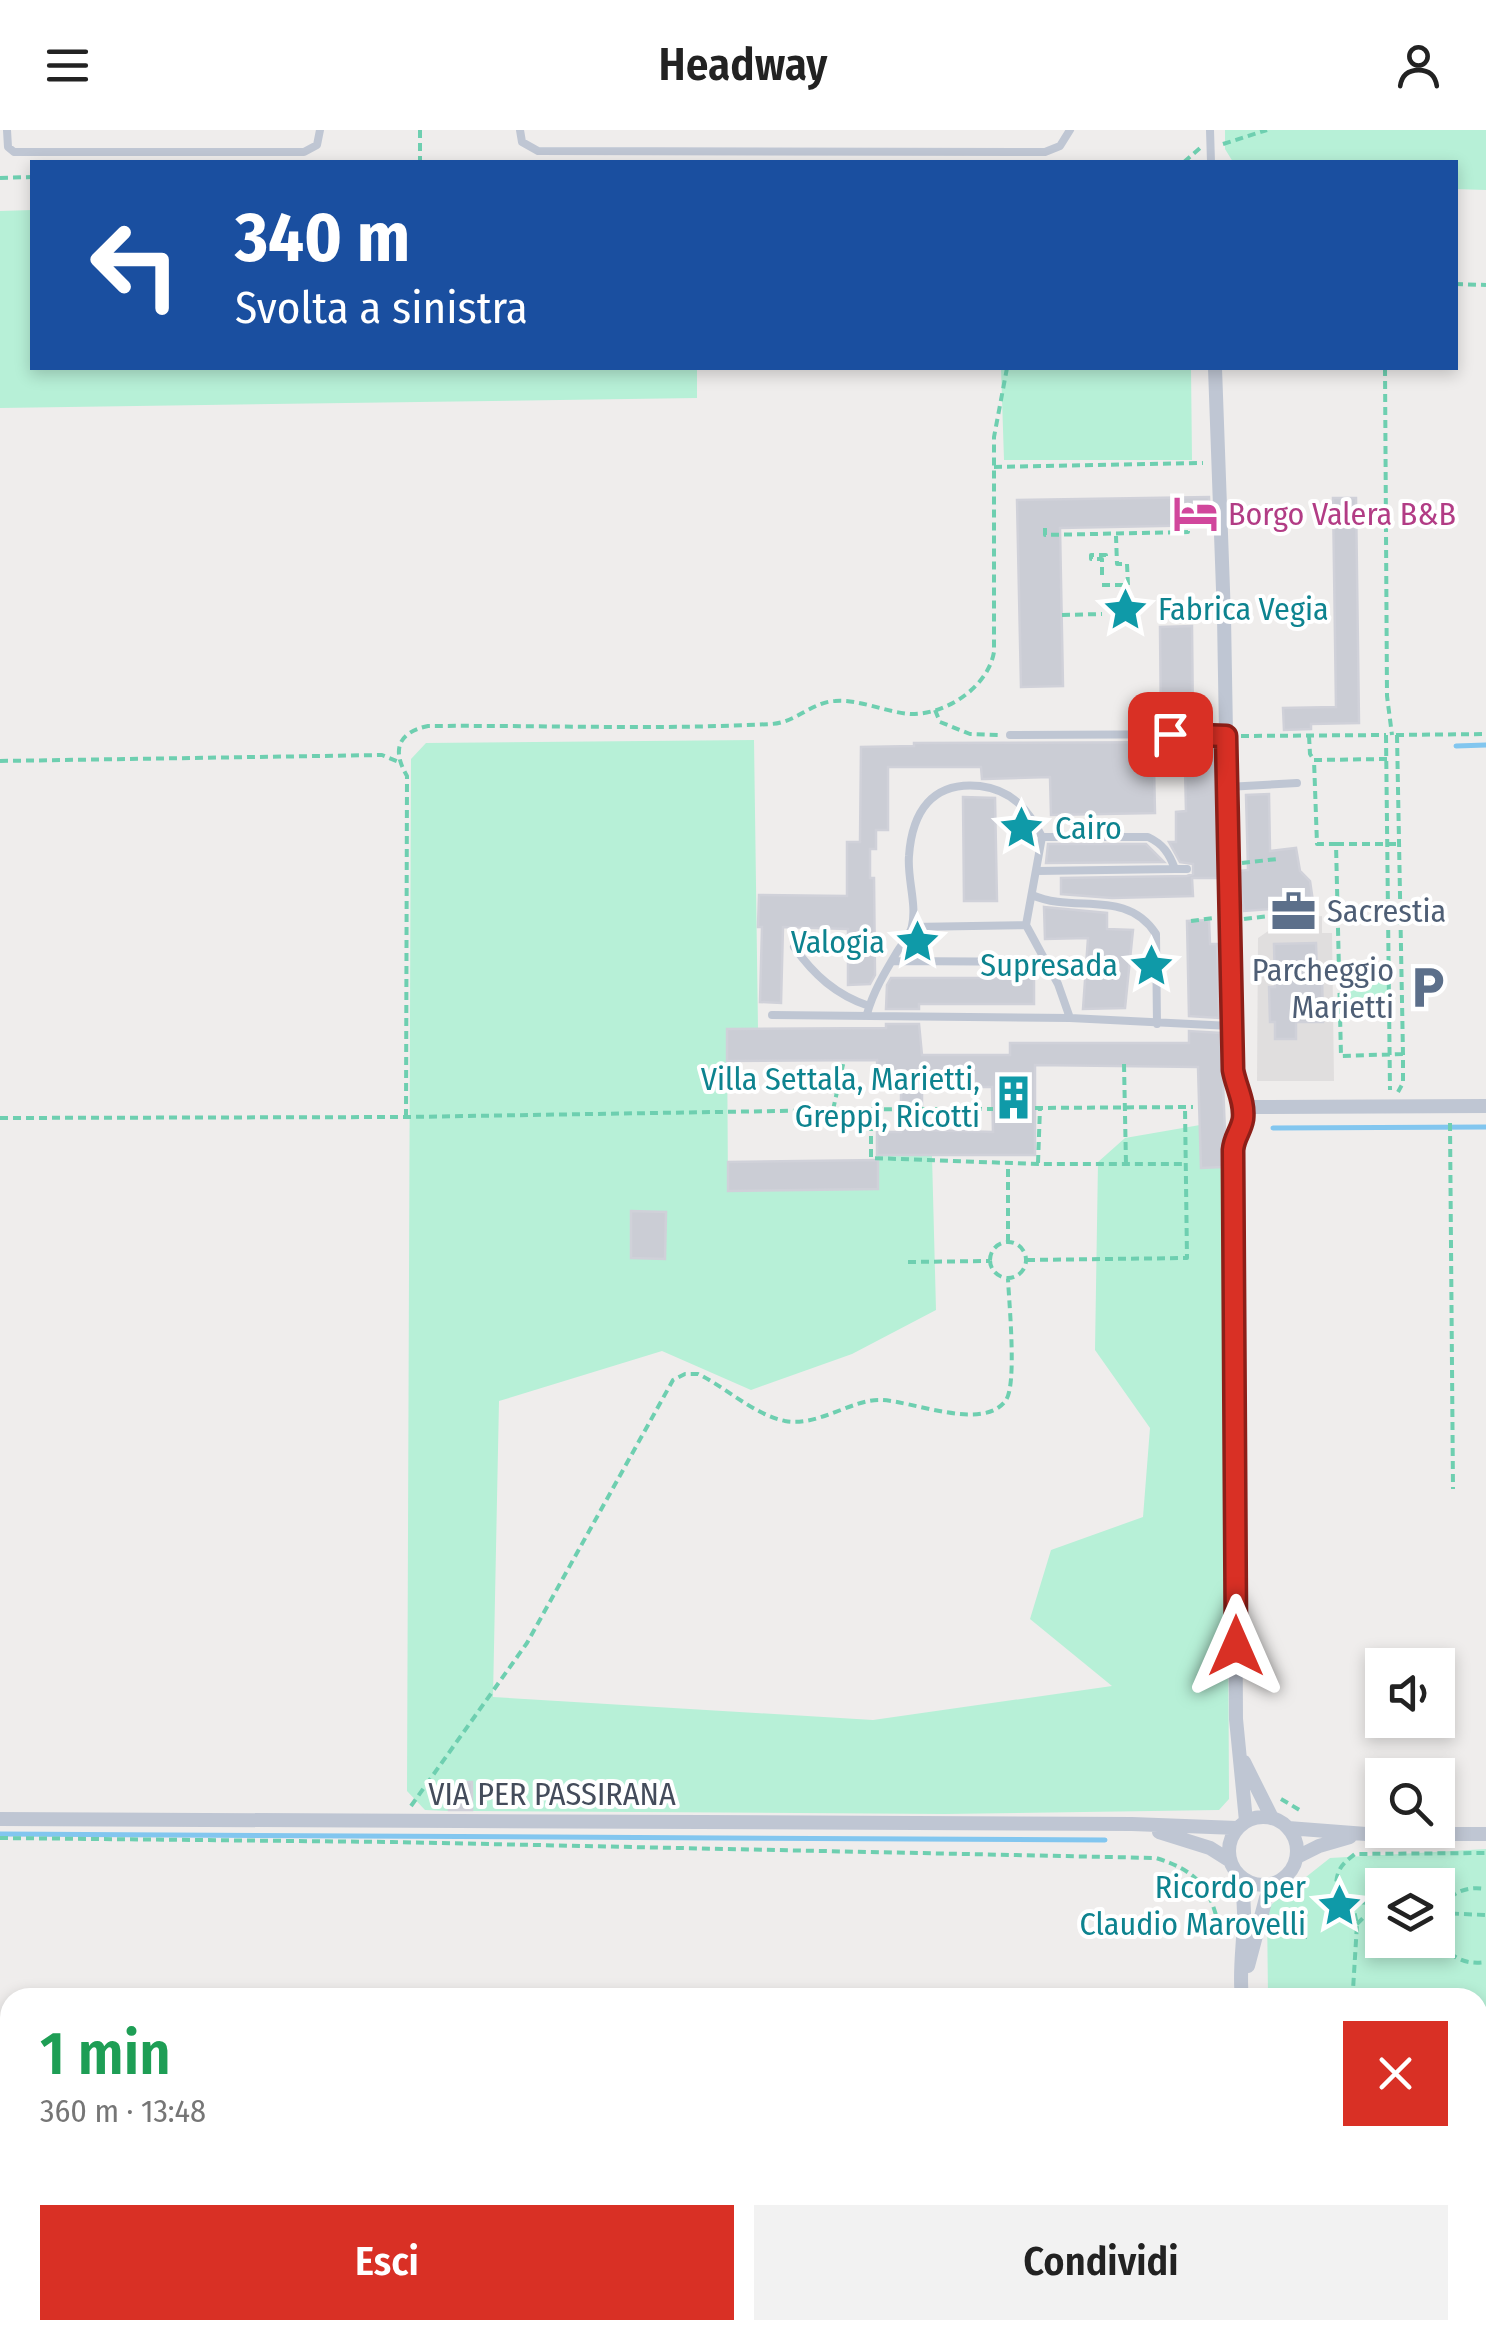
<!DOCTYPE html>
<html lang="it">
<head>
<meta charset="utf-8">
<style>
  :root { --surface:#fff; --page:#f2f2f2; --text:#222; --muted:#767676; --accent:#d93025 }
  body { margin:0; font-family:"Fira Sans Condensed",sans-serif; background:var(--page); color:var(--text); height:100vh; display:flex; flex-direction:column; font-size:38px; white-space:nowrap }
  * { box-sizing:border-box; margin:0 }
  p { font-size:32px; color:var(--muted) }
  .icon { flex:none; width:55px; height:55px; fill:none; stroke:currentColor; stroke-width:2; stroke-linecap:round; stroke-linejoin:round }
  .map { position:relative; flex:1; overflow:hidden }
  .details { position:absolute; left:0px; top:1858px; width:1488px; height:352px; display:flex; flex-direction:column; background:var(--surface); border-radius:30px 30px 0 0; box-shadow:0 5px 15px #0003 }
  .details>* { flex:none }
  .top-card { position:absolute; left:30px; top:30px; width:1428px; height:210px; border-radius:0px; box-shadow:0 5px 15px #0003; background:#1a4fa0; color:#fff; overflow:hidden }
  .fabs { position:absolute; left:1365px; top:1518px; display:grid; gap:20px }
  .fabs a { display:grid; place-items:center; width:90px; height:90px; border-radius:0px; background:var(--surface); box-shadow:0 5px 15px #0003; font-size:50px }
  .pin { position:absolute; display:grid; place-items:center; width:85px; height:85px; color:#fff; margin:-42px; border-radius:20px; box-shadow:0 5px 15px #0006 }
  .me { position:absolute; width:110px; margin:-55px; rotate:0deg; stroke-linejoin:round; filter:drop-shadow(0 0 8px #0008) }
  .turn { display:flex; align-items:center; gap:35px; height:210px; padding:0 40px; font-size:45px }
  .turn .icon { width:130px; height:130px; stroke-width:2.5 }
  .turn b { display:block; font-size:70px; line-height:85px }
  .round { display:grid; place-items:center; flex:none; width:105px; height:105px; border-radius:0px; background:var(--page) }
  .summary { display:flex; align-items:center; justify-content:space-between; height:170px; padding:0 40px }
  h1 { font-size:60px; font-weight:600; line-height:75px; color:#1e9e55 }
  .cta { display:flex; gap:20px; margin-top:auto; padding:20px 40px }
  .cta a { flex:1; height:115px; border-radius:0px; background:var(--accent); color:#fff; font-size:40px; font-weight:600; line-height:115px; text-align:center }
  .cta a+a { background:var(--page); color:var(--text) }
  header { display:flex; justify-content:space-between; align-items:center; height:130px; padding:0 40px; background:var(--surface); font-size:45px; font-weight:600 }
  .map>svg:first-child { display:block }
  .education { fill:#e0dede }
  .green { fill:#b7f0d7; fill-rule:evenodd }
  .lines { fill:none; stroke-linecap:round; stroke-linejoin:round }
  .stream { stroke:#82c6ef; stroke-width:5 }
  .building { fill:#cbcdd5; stroke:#d0d1d9; stroke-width:2.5; fill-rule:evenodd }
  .path { stroke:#6ecfb0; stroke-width:4; stroke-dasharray:8 5; stroke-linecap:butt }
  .service { stroke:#bfc6d3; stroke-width:8 }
  .minor { stroke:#bfc6d3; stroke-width:14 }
  .route-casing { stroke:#8d1f18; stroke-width:25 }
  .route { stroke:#d93025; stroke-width:18 }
  .labels { text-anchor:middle; stroke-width:8; stroke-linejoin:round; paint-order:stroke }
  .hotel-label { font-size:32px; fill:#b23c85; stroke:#fff; text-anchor:start }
  .culture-label { font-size:32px; fill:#0d838f; stroke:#fff; text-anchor:end }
  .service-label { font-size:32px; fill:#4e5e75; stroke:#fff; text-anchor:start }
  .street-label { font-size:32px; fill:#444c5b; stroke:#fff }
</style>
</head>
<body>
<header><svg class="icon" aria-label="menu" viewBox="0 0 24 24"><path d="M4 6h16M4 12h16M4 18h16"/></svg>Headway<svg class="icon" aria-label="person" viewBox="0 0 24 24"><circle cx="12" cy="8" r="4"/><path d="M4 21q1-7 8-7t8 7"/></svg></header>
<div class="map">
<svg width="1486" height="2208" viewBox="0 0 1486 2208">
  <rect width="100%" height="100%" fill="#efedec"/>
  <!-- education -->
  <path class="education" d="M1322 786V803H1332L1334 951H1257L1258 808 1286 789Z
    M1478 1993 1486 1994V2208H1280V2200H1478Z"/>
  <!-- green -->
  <path class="green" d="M1225 0H1486V60L1455 59V32H1233L1225 19Z
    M32 80V238H697V268L0 278V81Z
    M1001 238H1191L1192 330H1004Z
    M754 610 758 899 727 900 728 1060 878 1059V1026H932L936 1180 852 1224 751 1260 662 1221 499 1271 493 1567 873 1590 1112 1556 1030 1489 1051 1420 1143 1387 1150 1298 1095 1220 1098 1032 1125 1008 1200 995 1201 1037H1226L1229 1669 1219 1680 945 1684 472 1681V1652L457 1653 458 1659H449V1681L425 1680 407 1661 411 629 426 613Z
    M1387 841 1388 878 1345 879 1344 842Z
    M1486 1719V1994L1478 1993V1868L1268 1867 1267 1778 1330 1728ZM1382 1755H1438V1810H1382Z"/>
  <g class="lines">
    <!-- stream -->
    <path class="stream" d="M1456 616 1486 615
      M1273 998 1486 997
      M0 1704 1105 1710"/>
  </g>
  <!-- building -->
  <path class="building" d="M1209 367 1210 395 1060 398 1063 556 1021 557 1017 370Z
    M1333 368H1356L1359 593 1311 594V599L1284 600 1283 578 1336 577Z
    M1192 496 1193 597H1161L1160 497Z
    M1216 612 1218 748H1192L1193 766 1112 768 1061 764V748L1187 746 1193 744V734L1180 732 1169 712H1176V682L1186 681 1185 637 1154 636 1155 683 1051 685 1050 647 985 649H982L981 637H888V700H876V719H870V748H874L875 845 870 854 848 855V799L783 797 781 873 760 872 762 797H758L759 765 847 766V712H860L861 617 914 616V613Z
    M1269 664 1270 721 1296 718 1300 741 1310 751 1315 785 1287 788 1286 778 1244 781 1239 741 1248 740 1246 665Z
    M963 667 995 668 997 771H964Z
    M1048 714H1146L1164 732 1046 733Z
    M1044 777 1107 783V799L1133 800 1125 878 1083 879 1088 808 1045 809Z
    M1209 790 1210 814H1217L1219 888 1189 886 1187 791Z
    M1316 813 1317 844H1322L1323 892H1296V909H1275V892H1270L1269 857H1275L1274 814Z
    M1017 839H1034V874H919V879H886L887 855 891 848H1017Z
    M886 894H919L922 925H1010V913H1189V901L1221 903 1225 1003 1222 1037 1201 1038 1198 937 1035 935V1025H877V1002H901V956L878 957 877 930 727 931V899L886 898ZM922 957H992L993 1002 922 1000Z
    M878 1030V1059L728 1061V1032Z
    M631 1081 666 1082 665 1129 631 1128Z
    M457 1652H472V1680H449V1659H458Z"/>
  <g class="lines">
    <!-- path -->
    <path class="path" d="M420 0V30
      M1223 14 1267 0
      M392 32H445
      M1184 32 1200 18
      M0 48 32 47
      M1455 154 1486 155
      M1385 238 1387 566 1392 605
      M994 337 1203 333
      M1045 398V405L1188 402V395
      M1102 445V429H1091V425H1106V430
      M1102 455H1128L1127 434H1117L1116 406
      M1062 485 1102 484
      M935 580 940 592 970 604 1000 605
      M1386 605 1390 960
      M1396 605 1486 604
      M1397 605 1403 924V953L1398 962
      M1241 606 1386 605
      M1309 606 1310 624 1314 630
      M1387 629 1314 630 1317 714H1336L1341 926 1403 924
      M0 631 382 625 399 632
      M1336 714H1399
      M1242 733 1277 729
      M1401 778 1426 777
      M1244 789 1286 784
      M1191 791 1214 788
      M1124 934 1126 1034
      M1035 978 1193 977
      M922 979H993
      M833 980 844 930
      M871 980V1028L1038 1034H1186
      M406 987 407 646C391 619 399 602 428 596 542 595 658 600 771 594 795 593 812 572 835 571 859 569 885 582 910 584 946 585 988 557 994 522V307L1007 238
      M0 988 406 987 901 979
      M1450 993 1453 1359
      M1038 1033 1040 978
      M990 1130a18 18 0 1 1 36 0a18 18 0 1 1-36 0Z
      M1008 1112V1033
      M1027 1130 1187 1128 1185 977
      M908 1132 990 1131
      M1281 1669 1303 1682
      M411 1676 527 1513 673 1250 685 1244H698C727 1258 753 1284 785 1291 818 1297 852 1269 881 1270 913 1271 984 1302 1006 1270 1017 1254 1009 1172 1008 1149
      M0 1708 392 1712 1156 1728C1198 1741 1212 1759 1220 1803H1230
      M1352 1771 1336 1755C1337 1739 1342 1734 1355 1724L1486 1723
      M1438 1783 1486 1785
      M1305 1791V1809
      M1438 1791C1443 1766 1462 1755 1486 1759
      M1357 1794 1375 1776
      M1438 1800C1443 1824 1462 1836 1486 1832
      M1357 1868 1353 1860 1357 1794 1352 1771 1382 1775
      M1478 1950 1486 1951
      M0 2034H10
      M1042 2200V2208
      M475 2208V2200
      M1484 2208 1486 2203"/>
    <!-- service -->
    <path class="service" d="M7 0 8 17 14 22H304L317 15 320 0
      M520 0 522 12 538 21 1045 22 1060 16 1070 0
      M1210 0 1211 32
      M1010 605 1226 604
      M1227 657 1297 653
      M1042 707 1026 795 1058 854 1070 888
      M1037 741 1175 739
      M1032 765C1075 784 1126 758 1156 804L1157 894
      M912 797 1026 795
      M794 817C814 845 836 865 869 876
      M892 831 1044 832
      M867 884C873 862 885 842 897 822 902 814 911 804 912 796 917 774 907 748 909 726 912 682 932 651 980 656 1012 660 1029 680 1042 707H1148C1163 714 1169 723 1175 739H1187
      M772 885 1070 888 1231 896
      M0 2098 10 2090
      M1478 2107 1486 2082
      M1397 2200 1421 2208
      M1225 2208 1226 2200
      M1441 2208 1444 2200"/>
    <!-- minor -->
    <path class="minor" d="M1215 238 1224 487 1231 896 1233 940 1244 977 1242 996 1233 1010V1020L1236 1589 1246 1691
      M1244 977 1486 976
      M1244 1632 1272 1688
      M1229 1721a34 34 0 1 1 68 0a34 34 0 1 1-68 0Z
      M0 1689 1132 1694 1237 1698
      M1288 1698 1366 1704H1486
      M1159 1702 1210 1718 1229 1730
      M1297 1727 1319 1716 1350 1707
      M1239 1747C1251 1787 1237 1827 1242 1868
      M1248 1836 1266 1768 1274 1754
      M0 1946H10
      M1249 2200V2208
      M585 2208V2200"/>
  </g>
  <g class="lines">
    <defs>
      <path id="route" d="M1170 604 1226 606 1233 940C1236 957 1245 971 1243 989 1241 1001 1234 1007 1233 1020L1236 1516"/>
    </defs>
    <!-- route casing -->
    <use href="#route" class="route-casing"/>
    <!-- route -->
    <use href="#route" class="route"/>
  </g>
  <!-- icons -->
  <defs>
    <symbol id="hotel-bare" viewBox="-9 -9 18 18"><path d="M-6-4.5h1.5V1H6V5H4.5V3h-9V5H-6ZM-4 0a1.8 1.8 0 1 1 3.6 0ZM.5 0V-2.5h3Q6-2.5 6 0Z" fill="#d1479c" stroke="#fff" stroke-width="2.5" paint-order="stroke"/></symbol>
    <symbol id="sight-bare" viewBox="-9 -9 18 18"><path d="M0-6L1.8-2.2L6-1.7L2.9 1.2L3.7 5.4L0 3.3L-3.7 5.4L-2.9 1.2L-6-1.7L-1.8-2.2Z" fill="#0f9aa8" stroke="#fff" stroke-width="2.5" paint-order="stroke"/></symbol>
    <symbol id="office-bare" viewBox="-9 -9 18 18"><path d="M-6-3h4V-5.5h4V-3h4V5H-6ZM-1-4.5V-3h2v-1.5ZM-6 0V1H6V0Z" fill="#5c6f8a" stroke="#fff" stroke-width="2.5" paint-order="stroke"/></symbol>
    <symbol id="parking-bare" viewBox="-9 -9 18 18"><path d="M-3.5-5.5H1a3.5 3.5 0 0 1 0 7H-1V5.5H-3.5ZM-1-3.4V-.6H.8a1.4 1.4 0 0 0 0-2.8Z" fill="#5c6f8a" stroke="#fff" stroke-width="2.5" paint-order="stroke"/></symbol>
    <symbol id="building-bare" viewBox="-9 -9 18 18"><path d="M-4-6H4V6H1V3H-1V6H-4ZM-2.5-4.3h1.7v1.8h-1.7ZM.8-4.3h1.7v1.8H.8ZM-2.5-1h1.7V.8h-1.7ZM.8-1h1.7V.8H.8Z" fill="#0f9aa8" stroke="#fff" stroke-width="2.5" paint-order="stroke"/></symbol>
  </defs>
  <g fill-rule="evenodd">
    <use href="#hotel-bare" x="1164" y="352" width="63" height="63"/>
    <use href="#sight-bare" x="1094" y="448" width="63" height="63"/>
    <use href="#sight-bare" x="990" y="666" width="63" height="63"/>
    <use href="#office-bare" x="1262" y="750" width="63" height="63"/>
    <use href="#sight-bare" x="886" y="780" width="63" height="63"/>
    <use href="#sight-bare" x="1120" y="804" width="63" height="63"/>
    <use href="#parking-bare" x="1396" y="826" width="63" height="63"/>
    <use href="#building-bare" x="982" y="936" width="63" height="63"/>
    <use href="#sight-bare" x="1308" y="1744" width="63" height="63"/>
  </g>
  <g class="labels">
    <!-- hotel labels -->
    <g class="hotel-label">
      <text x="1228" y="395">Borgo Valera B&amp;B</text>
    </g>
    <!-- culture labels -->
    <g class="culture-label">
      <text x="1158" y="490" text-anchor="start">Fabrica Vegia</text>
      <text x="1055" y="709" text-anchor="start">Cairo</text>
      <text x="885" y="823">Valogia</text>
      <text x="1118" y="846">Supresada</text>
      <text x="980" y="960">Villa Settala, Marietti,<tspan x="980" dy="37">Greppi, Ricotti</tspan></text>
      <text x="1306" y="1768">Ricordo per<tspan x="1306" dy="37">Claudio Marovelli</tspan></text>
    </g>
    <!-- service labels -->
    <g class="service-label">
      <text x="1327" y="792">Sacrestia</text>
      <text x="1394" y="851" text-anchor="end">Parcheggio<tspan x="1394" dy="37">Marietti</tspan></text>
    </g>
    <!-- street labels -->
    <g class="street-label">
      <text x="552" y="1675">VIA PER PASSIRANA</text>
    </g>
  </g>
</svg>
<div class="fabs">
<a><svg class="icon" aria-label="sound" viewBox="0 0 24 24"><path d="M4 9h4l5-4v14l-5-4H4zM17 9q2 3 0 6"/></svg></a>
<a><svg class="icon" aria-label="search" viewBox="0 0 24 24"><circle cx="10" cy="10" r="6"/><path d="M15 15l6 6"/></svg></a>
<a><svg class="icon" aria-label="layers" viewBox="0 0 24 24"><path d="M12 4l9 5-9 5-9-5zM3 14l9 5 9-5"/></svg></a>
</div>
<div class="pin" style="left:1170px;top:604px;background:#d93025"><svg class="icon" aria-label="arrive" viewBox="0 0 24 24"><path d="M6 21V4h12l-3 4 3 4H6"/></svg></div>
<svg class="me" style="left:1236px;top:1516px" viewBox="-20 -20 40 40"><path d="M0-17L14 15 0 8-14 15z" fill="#d93025" stroke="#fff" stroke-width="4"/></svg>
<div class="top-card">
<div class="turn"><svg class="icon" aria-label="left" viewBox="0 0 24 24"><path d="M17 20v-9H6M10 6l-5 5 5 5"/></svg><div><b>340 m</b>Svolta a sinistra</div></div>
</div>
<section class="details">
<div class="summary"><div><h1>1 min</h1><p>360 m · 13:48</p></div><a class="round" style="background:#d93025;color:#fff"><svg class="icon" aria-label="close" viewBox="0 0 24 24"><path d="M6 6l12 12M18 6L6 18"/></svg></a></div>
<div class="cta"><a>Esci</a><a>Condividi</a></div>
</section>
</div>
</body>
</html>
